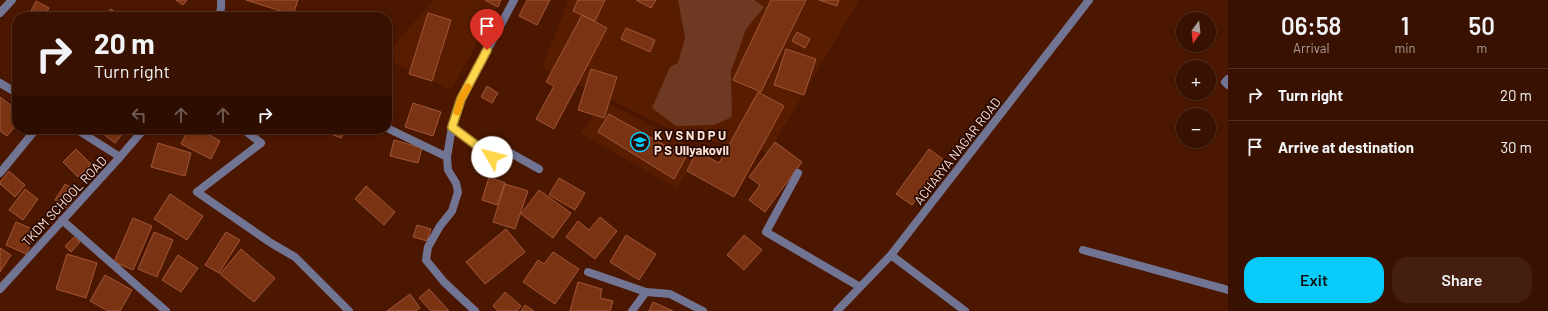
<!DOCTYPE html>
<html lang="en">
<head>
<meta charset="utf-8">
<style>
  :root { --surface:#391100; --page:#441f0f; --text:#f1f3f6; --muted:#ab9d99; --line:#533122; --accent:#09cbfa }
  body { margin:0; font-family:Barlow,sans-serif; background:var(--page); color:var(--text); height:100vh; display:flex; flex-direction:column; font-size:15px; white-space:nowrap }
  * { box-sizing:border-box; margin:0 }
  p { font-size:13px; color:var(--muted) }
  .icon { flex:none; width:22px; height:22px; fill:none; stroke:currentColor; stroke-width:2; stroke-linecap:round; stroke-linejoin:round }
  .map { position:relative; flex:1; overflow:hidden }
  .drawer { display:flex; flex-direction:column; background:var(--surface); width:320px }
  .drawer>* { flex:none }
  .hud { position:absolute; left:12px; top:12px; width:380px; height:122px; border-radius:16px; box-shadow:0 2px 6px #0003,0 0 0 1px var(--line); background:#391100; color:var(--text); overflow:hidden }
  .needle { width:26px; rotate:195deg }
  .controls { position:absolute; left:1176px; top:12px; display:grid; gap:8px }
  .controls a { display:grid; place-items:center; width:40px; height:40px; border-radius:50%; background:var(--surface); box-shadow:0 2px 6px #0003,0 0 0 1px var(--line); font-size:20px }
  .pin { position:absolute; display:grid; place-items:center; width:34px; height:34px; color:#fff; margin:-41px -17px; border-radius:50% 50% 50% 0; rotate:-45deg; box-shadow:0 0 4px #0007 }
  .pin .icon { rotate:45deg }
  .me { position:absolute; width:44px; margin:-22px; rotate:307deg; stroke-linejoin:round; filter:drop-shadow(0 0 3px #0008) }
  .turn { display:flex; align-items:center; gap:14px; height:84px; padding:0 16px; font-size:18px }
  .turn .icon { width:52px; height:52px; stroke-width:2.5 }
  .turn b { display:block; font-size:28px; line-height:34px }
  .lanes { display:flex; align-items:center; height:38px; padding:0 16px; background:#0003; justify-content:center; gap:20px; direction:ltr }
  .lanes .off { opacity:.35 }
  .eta { display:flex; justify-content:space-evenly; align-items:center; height:68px; text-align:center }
  .eta b { font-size:24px; font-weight:600; line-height:28px }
  .cta { display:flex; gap:8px; margin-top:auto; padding:8px 16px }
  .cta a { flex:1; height:46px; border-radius:16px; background:var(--accent); color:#111; font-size:16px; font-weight:600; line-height:46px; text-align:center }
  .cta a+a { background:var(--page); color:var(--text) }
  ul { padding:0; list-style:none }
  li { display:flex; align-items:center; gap:12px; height:52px; padding:0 16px; border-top:1px solid var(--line) }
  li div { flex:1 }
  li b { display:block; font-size:15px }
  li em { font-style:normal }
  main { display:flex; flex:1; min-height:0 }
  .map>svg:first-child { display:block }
  .built { fill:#581d00 }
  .green { fill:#6e3923 }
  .building { fill:#7b3413; stroke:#a15637 }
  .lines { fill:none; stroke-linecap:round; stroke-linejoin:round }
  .street { stroke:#727494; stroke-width:8 }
  .route-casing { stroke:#a68a30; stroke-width:10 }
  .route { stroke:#ffd54a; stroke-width:7 }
  .slow { stroke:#f59e0b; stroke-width:7 }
  .labels { text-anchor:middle; stroke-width:3.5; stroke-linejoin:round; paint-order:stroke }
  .poi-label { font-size:13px; font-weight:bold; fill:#fde2d8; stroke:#260800; text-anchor:start }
  .street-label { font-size:13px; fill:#fde2d8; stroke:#260800 }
</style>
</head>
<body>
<main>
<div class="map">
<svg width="1228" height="311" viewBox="0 0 1228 311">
  <rect width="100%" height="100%" fill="#4c1700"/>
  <!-- built -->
  <path class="built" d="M434 0H501L451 90 387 59V53Z
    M569 0H859L769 152 687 137 542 67Z
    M605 101 701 152 676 188 580 133Z"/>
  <!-- green -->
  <path class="green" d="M678 0H754L764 7 746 29 731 71 732 117 714 125 676 126 652 108 670 67 678 63 685 38Z"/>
  <!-- building -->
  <path class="building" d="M176 0H187L183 5Z
    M246 0H298L293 15Z
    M485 0H501L498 7Z
    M527 0H550L537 25 519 16Z
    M578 0H605L595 21 573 11Z
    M636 0H656L651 8Z
    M771 0H806L761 92 733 80Z
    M819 0H839L837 6Z
    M36 1 49 8 44 17 31 11Z
    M111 9 121 17H105Z
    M428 13 451 20 432 81 409 74Z
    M582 15 607 28 554 129 536 119 554 86 546 82Z
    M626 28 655 40 650 52 621 39Z
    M797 32 810 39 805 48 792 41Z
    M786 49 816 59 804 95 774 85Z
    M591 69 617 77 604 118 578 110Z
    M487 86 498 93 492 103 481 97Z
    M758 92 784 106 734 197 687 171 697 151 719 163Z
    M0 97 17 110V124L7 136 0 131Z
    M387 98 390 99 387 109Z
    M413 103 441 112 433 136 405 127Z
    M609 114 686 157 674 179 598 132Z
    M97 129H126L115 143Z
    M180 129H206L204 132 220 141 211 159 181 144 187 132Z
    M330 129H345L341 138 328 133Z
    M394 140 422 148 418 163 390 156Z
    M775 142 802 162 765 212 749 200 760 185 749 177Z
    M158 143 191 153 185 176 151 167Z
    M76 149 91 164 78 177 63 162Z
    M929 149 944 160 912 205 896 194Z
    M9 171 25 185 15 197 0 184V182Z
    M489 177 505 183 497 205 482 200Z
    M559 178 585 193 575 210 549 195Z
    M65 184 77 191 67 208 55 200Z
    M505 184 528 191 515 229 493 222Z
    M366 186 395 212 384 225 355 199Z
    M25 189 38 199 23 220 9 210Z
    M539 190 571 213 553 238 521 214Z
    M170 194 203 216 187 240 154 219Z
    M600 217 617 231 595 259 566 237 578 221 589 230Z
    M133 218 152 226 133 270 114 262Z
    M16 222 37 231 26 254 6 245Z
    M417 225 431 229 427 241 413 237Z
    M506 229 525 252 485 284 466 262Z
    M154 232 173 240 157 277 138 269Z
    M226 232 240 240 219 273 205 265Z
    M626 235 656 254 639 280 610 262Z
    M744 235 762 250 744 270 727 255Z
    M74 237 80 242 71 252 65 246Z
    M0 248 11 255 0 272Z
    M241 249 275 278 254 302 220 274Z
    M553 252 579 269 555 304 523 282 538 260 544 264Z
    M67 254 97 263 86 298 56 289Z
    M178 255 198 268 181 292 162 280Z
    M105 275 132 290 120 311H108L90 301Z
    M578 282 602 289 600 298 613 301 610 311H570Z
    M429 289 449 311H431L419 298Z
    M505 292 521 306 517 311H498L493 306Z
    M410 294 420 308 416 311H387Z
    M653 302 673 311H649Z
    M525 305 534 311H521Z"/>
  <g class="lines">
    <!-- street -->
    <path class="street" d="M0 13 12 0
      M219 17 221 8V0
      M1228 79 1225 82 1228 85
      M0 83 17 93
      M452 127 492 157 505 150 539 169
      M387 128 447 157
      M76 129 120 157
      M243 129 261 143 197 192 271 243 295 257 349 311
      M0 173 36 129
      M798 173 766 232 860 287
      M62 220 166 311
      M1083 250 1228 290
      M891 255 965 311
      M588 272 646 292 632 311
      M0 289 120 157 144 129
      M646 292 670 294 703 311
      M475 311 444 282 426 260 428 247 440 226 452 211 458 192 456 183 448 170 447 157 452 127 461 99 514 0
      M837 311 891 255 1089 0"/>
  </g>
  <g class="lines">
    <defs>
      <path id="route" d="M487 50 461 99 452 127 492 157"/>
    </defs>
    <!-- route casing -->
    <use href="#route" class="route-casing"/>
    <!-- route -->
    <use href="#route" class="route"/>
    <!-- slow -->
    <path class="slow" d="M457 112 461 99 468 87"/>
  </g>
  <!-- icons -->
  <defs>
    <symbol id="school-ring" viewBox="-11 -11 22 22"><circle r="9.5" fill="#260800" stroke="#09cbfa" stroke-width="1.5"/><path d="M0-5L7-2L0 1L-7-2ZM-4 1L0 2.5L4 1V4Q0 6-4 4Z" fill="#09cbfa"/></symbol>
  </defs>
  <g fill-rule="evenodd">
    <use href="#school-ring" x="629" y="131" width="22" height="22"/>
  </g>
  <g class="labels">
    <!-- poi labels -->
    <g class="poi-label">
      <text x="654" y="140">K V S N D P U<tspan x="654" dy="15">P S Uliyakovil</tspan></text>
    </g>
    <!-- street labels -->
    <g class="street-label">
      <text transform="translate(957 151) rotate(-52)" y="5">ACHARYA NAGAR ROAD</text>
      <text transform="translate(64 201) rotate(-47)" y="5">TKDM SCHOOL ROAD</text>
    </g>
  </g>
</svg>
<div class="controls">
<a><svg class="needle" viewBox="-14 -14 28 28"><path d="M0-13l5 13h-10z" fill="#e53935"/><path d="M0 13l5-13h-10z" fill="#ab9d99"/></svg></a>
<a>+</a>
<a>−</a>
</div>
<div class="pin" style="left:487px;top:50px;background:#d93025"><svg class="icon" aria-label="arrive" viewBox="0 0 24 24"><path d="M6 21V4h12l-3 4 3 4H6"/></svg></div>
<svg class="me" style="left:492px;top:157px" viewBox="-20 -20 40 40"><circle r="19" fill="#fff"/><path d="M0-13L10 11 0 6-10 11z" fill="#ffd54a"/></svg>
<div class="hud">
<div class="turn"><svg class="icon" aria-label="right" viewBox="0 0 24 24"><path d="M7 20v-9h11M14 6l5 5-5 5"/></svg><div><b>20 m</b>Turn right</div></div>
<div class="lanes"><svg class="icon off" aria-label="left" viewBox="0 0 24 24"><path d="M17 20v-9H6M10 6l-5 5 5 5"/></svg><svg class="icon off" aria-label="ahead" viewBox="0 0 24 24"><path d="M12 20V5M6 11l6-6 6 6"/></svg><svg class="icon off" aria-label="ahead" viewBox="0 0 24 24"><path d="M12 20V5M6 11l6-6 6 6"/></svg><svg class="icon" aria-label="right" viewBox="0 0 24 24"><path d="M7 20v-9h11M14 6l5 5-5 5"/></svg></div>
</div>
</div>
<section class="drawer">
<div class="eta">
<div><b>06:58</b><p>Arrival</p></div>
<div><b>1</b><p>min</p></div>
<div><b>50</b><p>m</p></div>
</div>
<ul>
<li><svg class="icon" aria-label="right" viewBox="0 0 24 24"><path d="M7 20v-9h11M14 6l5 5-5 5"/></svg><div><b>Turn right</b></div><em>20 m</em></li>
<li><svg class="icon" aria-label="arrive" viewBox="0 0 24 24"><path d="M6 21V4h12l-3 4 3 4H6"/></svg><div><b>Arrive at destination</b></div><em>30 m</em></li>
</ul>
<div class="cta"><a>Exit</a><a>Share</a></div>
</section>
</main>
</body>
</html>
